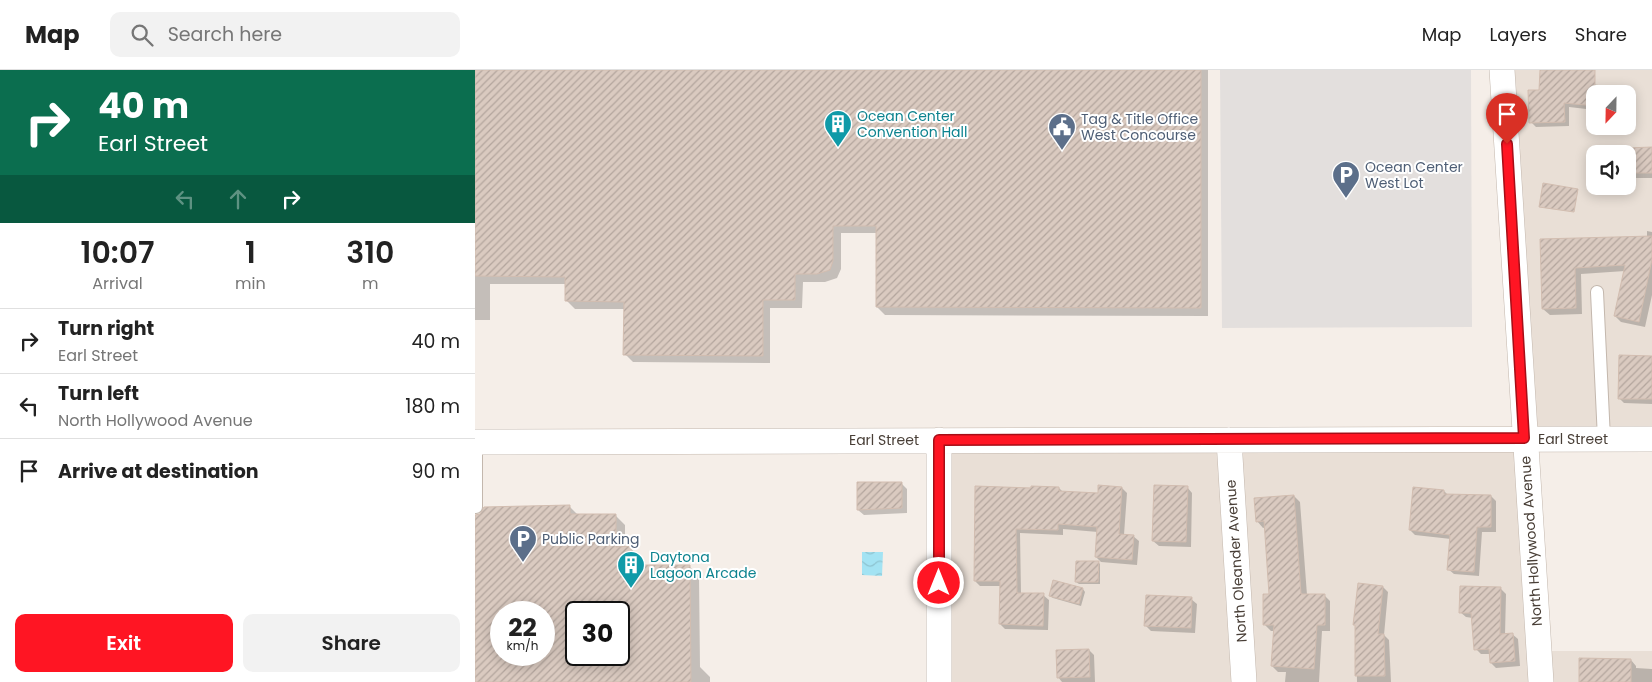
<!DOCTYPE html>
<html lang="en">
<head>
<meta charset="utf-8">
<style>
  :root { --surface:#fff; --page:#f2f2f2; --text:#222; --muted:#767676; --line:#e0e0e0; --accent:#ff1523 }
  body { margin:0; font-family:Poppins,sans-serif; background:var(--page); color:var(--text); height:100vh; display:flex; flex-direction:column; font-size:19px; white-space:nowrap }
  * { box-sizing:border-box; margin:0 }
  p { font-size:16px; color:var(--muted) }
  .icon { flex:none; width:28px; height:28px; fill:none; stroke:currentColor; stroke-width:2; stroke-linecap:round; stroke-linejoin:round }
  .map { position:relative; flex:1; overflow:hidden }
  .details { display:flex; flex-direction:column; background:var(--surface); width:475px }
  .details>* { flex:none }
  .guide { background:#0b6e4f; color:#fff; overflow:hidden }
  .needle { width:32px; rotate:202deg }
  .fabs { position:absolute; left:1111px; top:15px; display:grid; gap:10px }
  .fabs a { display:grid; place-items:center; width:50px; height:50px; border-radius:10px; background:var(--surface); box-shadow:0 2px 12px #0003; font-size:25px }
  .speed { position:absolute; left:15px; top:531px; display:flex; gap:10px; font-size:25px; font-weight:700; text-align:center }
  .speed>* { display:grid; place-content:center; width:65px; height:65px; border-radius:50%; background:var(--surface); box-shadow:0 2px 12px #0003; line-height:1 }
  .speed small { font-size:12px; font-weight:400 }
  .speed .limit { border:2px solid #111; border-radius:8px; background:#fff; color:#111 }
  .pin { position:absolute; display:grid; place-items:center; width:42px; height:42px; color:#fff; margin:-51px -21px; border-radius:50% 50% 50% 0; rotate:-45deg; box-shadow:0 0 5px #0007 }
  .pin .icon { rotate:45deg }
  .me { position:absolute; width:55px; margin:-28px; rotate:0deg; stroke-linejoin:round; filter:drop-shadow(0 0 4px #0008) }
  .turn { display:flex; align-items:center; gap:18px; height:105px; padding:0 15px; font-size:22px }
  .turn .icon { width:65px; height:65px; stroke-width:2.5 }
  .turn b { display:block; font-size:35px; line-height:42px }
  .lanes { display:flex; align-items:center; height:48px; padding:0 15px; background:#0003; justify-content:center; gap:25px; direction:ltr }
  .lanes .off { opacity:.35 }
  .eta { display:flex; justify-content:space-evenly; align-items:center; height:85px; text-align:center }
  .eta b { font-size:30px; font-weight:600; line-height:35px }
  .button { display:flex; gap:10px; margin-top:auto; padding:10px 15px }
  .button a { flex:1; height:58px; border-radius:10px; background:var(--accent); color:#fff; font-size:20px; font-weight:600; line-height:58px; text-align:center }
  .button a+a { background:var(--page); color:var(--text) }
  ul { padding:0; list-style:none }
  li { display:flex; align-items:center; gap:15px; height:65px; padding:0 15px; border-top:1px solid var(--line) }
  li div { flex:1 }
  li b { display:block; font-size:19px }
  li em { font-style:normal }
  header { display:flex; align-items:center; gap:30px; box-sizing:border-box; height:70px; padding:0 25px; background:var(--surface); border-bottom:1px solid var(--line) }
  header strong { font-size:24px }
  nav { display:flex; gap:28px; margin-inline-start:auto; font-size:18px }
  .search { width:350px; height:45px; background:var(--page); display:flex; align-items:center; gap:12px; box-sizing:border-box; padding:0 18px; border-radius:10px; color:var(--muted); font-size:19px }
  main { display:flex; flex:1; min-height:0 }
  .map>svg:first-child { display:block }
  .residential { fill:#e9dfd6; fill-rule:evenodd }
  .parking { fill:#e3dfdd }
  .water { fill:url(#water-waves) }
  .shadow { fill:#0003; fill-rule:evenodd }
  .building { fill:url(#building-hatch); stroke:#d2bdb0; fill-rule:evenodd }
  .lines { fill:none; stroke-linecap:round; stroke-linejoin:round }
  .lane-casing { stroke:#c3b7ad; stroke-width:14 }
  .street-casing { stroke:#c3b7ad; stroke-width:26 }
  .lane { stroke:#fff; stroke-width:12 }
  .street { stroke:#fff; stroke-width:25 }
  .route-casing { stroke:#a60e17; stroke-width:12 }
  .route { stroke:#ff1523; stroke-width:9 }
  .labels { text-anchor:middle; stroke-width:4; stroke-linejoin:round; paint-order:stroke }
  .culture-label { font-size:14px; fill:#0d838f; stroke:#fff; text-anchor:start }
  .service-label { font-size:14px; fill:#4e5e75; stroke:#fff; text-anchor:start }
  .street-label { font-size:14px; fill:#483e36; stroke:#fff }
</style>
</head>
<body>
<header>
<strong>Map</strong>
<div class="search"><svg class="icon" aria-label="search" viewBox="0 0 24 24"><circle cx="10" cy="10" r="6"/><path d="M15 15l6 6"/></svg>Search here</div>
<nav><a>Map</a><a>Layers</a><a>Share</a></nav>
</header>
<main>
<section class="details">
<div class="guide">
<div class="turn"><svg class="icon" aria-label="right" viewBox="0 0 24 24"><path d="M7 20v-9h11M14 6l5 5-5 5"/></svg><div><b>40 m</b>Earl Street</div></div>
<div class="lanes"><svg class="icon off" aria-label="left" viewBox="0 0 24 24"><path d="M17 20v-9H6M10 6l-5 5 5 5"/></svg><svg class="icon off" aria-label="ahead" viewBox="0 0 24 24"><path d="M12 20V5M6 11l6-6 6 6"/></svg><svg class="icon" aria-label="right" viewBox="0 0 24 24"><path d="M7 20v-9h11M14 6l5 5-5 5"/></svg></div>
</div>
<div class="eta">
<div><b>10:07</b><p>Arrival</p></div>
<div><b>1</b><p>min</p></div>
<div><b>310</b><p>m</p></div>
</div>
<ul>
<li><svg class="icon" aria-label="right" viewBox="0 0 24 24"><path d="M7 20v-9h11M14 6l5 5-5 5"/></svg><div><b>Turn right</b><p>Earl Street</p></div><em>40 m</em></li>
<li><svg class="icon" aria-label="left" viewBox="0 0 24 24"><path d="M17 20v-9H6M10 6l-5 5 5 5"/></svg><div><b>Turn left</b><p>North Hollywood Avenue</p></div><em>180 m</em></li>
<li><svg class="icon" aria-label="arrive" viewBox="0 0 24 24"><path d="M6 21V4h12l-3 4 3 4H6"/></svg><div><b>Arrive at destination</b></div><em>90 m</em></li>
</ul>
<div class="button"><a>Exit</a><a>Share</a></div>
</section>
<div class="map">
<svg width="1177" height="612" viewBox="0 0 1177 612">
  <defs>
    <pattern id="water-waves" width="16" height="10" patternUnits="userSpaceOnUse" patternTransform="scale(1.25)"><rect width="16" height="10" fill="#a3e3f3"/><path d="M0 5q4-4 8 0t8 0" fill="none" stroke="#8ec4d1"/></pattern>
    <pattern id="building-hatch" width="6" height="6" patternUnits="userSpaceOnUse" patternTransform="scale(1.25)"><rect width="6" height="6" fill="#dacac0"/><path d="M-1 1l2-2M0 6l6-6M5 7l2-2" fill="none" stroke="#b3a59d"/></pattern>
  </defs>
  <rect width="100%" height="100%" fill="#f5eee8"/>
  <!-- residential -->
  <path class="residential" d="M1039 0H1177V356H1060ZM1120 24H1152V56H1120ZM1120 84H1152V116H1120Z
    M1039 381 1054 612H781L766 383Z
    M475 382 743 383 758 612H476Z
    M1075 581H1177V612H1077Z"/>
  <!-- parking -->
  <path class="parking" d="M745 0H996L997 257 747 258Z"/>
  <!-- water -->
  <path class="water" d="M387 482H408L407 506 387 505Z"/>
  <!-- shadow -->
  <path class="shadow" d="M0 0H733V246L410 245 402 237V163H366V199L362 208 350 212H328L327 238H295V293L158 292 150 284V239H100L92 231V214H15V250H0Z
    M1066 0H1115V14L1140 17 1145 22V24H1120V40L1094 37V56L1061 57 1056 52 1065 21Z
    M1177 78V108H1152V84H1144V79Z
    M1172 161 1177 162V225L1170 257 1146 252 1140 246 1150 201 1106 204 1107 244 1075 245 1068 239 1066 170 1172 167Z
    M1177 287V334L1149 333 1144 328Z
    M426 413 432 419V443L389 445 383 440Z
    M712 417 717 423 716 477 684 476 678 471Z
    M584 418 588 422 624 425 647 418 652 423 649 465 658 466 664 471 662 495 626 492 621 487 623 462 588 459V465L545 463 546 524 568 525 574 530 573 560 530 559 525 554 526 516H505L500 511 557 419Z
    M969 421 973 425 1016 426 1021 431V462H1007L1004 506 979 504 973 499 976 469 940 465 935 460Z
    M819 426 825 432 832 525H849L855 531V561H847L844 612H810L811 602H803L797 596 800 561H796L790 555 796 525 791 457 788 458 782 451Z
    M95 437 103 445H140L150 455V478H155L165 487V497H215L224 506 225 597 235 607V612H0V446ZM26 542H69V585H26ZM101 542H144V585H101Z
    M623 492 625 494V514H604L601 512Z
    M908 517 913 522 909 565 914 570 916 612H882L881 556 879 554Z
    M608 519 610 522 606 536 578 528 575 526Z
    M1026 519 1031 524 1030 565 1037 564 1043 569 1045 596 1021 598 1016 593 1015 584H1006L1001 579 998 548 991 547 985 542Z
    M716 529 722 534 720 563 676 561 671 556Z
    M614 580 619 585 620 612H587L583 607Z
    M1156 590 1161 596V598L1177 599V612H1105Z"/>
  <!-- building -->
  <path class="building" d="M0 0H726V238L401 237V156H358V191L355 200 342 204H320V230H288V286L148 285 149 232 90 231V207L0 206Z
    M1065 0H1120V36L1089 33 1090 52 1054 53 1053 20H1064Z
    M1177 77V103H1152V78Z
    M1068 113 1103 119 1099 142 1064 137Z
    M1177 166V189L1164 252 1139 246 1150 195 1100 198 1101 238 1067 239 1065 169Z
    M1144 285 1177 286V329H1143Z
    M382 412H427V438L382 440Z
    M623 415 647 417 644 464 659 465 657 490 620 487 622 457 583 454V460L541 459 542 523H569L568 556 524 554 525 511H499L500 416 556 418V416L584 417V421L623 423Z
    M679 415 713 416 711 472 677 471Z
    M938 417 969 420V424L1016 425V457H1002L999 502 972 500 975 465 934 460Z
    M819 425 826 524H850V555H842L839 599 796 596 799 555H788V524H794L789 451 781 452 779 428Z
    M95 435V444H141V477L156 476V495H215L216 612H0V445L5 444 9 437ZM26 542H69V585H26ZM101 542H144V585H101Z
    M601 491H624L623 512H600Z
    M578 510 608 518 604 534 574 526Z
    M883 513 908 516 903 564H909L910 606H880V555H878Z
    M985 516 1026 517 1025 564 1038 563 1040 591 1015 593 1014 579 999 580 996 543H984Z
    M671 525 717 527 716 558 669 556Z
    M614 579 615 607 582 608 581 580Z
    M1104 588 1156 589V612H1104Z"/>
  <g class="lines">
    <defs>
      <path id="lane" d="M1122 222 1129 369
        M1 372V437"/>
      <path id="street" d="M1027 0 1066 612
        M464 370V612
        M754 370 769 612
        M0 372 1177 369"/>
    </defs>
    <!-- lane casing -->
    <use href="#lane" class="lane-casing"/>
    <!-- street casing -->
    <use href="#street" class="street-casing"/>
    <!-- lane -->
    <use href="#lane" class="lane"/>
    <!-- street -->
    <use href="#street" class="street"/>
  </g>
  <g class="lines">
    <defs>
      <path id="route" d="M464 513V370L1049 368 1032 74"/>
    </defs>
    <!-- route casing -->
    <use href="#route" class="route-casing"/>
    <!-- route -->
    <use href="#route" class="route"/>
  </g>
  <!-- icons -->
  <defs>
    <symbol id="building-pin" viewBox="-11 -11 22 30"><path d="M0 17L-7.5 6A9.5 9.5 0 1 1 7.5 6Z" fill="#0f9aa8" stroke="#fff"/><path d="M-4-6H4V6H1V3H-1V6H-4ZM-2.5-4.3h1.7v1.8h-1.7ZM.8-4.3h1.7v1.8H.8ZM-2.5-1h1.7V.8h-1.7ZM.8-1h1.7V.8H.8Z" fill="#fff"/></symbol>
    <symbol id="civic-pin" viewBox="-11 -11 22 30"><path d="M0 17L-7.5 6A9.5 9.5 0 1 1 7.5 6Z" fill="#5c6f8a" stroke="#fff"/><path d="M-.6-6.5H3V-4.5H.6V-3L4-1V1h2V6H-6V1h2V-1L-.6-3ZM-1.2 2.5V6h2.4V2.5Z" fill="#fff"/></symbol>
    <symbol id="parking-pin" viewBox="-11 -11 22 30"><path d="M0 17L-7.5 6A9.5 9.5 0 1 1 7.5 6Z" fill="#5c6f8a" stroke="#fff"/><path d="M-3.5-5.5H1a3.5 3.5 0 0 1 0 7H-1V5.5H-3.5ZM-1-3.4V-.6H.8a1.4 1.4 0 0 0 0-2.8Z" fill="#fff"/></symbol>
  </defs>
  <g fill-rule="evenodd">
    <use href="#building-pin" x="347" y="38" width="32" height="43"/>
    <use href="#civic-pin" x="571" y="41" width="32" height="43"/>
    <use href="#parking-pin" x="855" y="89" width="32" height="43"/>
    <use href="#parking-pin" x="32" y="453" width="32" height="43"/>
    <use href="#building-pin" x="140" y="479" width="32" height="43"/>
  </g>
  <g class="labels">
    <!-- culture labels -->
    <g class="culture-label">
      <text x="382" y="51">Ocean Center<tspan x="382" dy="16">Convention Hall</tspan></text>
      <text x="175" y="492">Daytona<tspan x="175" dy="16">Lagoon Arcade</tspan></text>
    </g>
    <!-- service labels -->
    <g class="service-label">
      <text x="606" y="54">Tag &amp; Title Office<tspan x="606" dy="16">West Concourse</tspan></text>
      <text x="890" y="102">Ocean Center<tspan x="890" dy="16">West Lot</tspan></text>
      <text x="67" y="474">Public Parking</text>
    </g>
    <!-- street labels -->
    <g class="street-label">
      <text x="1098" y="374">Earl Street</text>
      <text x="409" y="375">Earl Street</text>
      <text transform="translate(1056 471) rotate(-94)" y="5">North Hollywood Avenue</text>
      <text transform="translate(761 491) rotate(-94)" y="5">North Oleander Avenue</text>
    </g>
  </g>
</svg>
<div class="fabs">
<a><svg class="needle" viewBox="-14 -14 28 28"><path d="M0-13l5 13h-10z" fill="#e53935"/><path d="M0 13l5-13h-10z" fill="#767676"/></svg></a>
<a><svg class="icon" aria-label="sound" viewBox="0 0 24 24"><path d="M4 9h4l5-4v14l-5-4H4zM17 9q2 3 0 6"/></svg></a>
</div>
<div class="speed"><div>22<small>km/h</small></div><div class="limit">30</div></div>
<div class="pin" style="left:1032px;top:74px;background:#d93025"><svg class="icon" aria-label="arrive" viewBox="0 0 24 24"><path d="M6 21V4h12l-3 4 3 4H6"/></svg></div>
<svg class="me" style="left:464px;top:513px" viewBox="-20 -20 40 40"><circle r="17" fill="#ff1523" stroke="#fff" stroke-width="3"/><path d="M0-11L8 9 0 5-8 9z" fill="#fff"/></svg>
</div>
</main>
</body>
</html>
